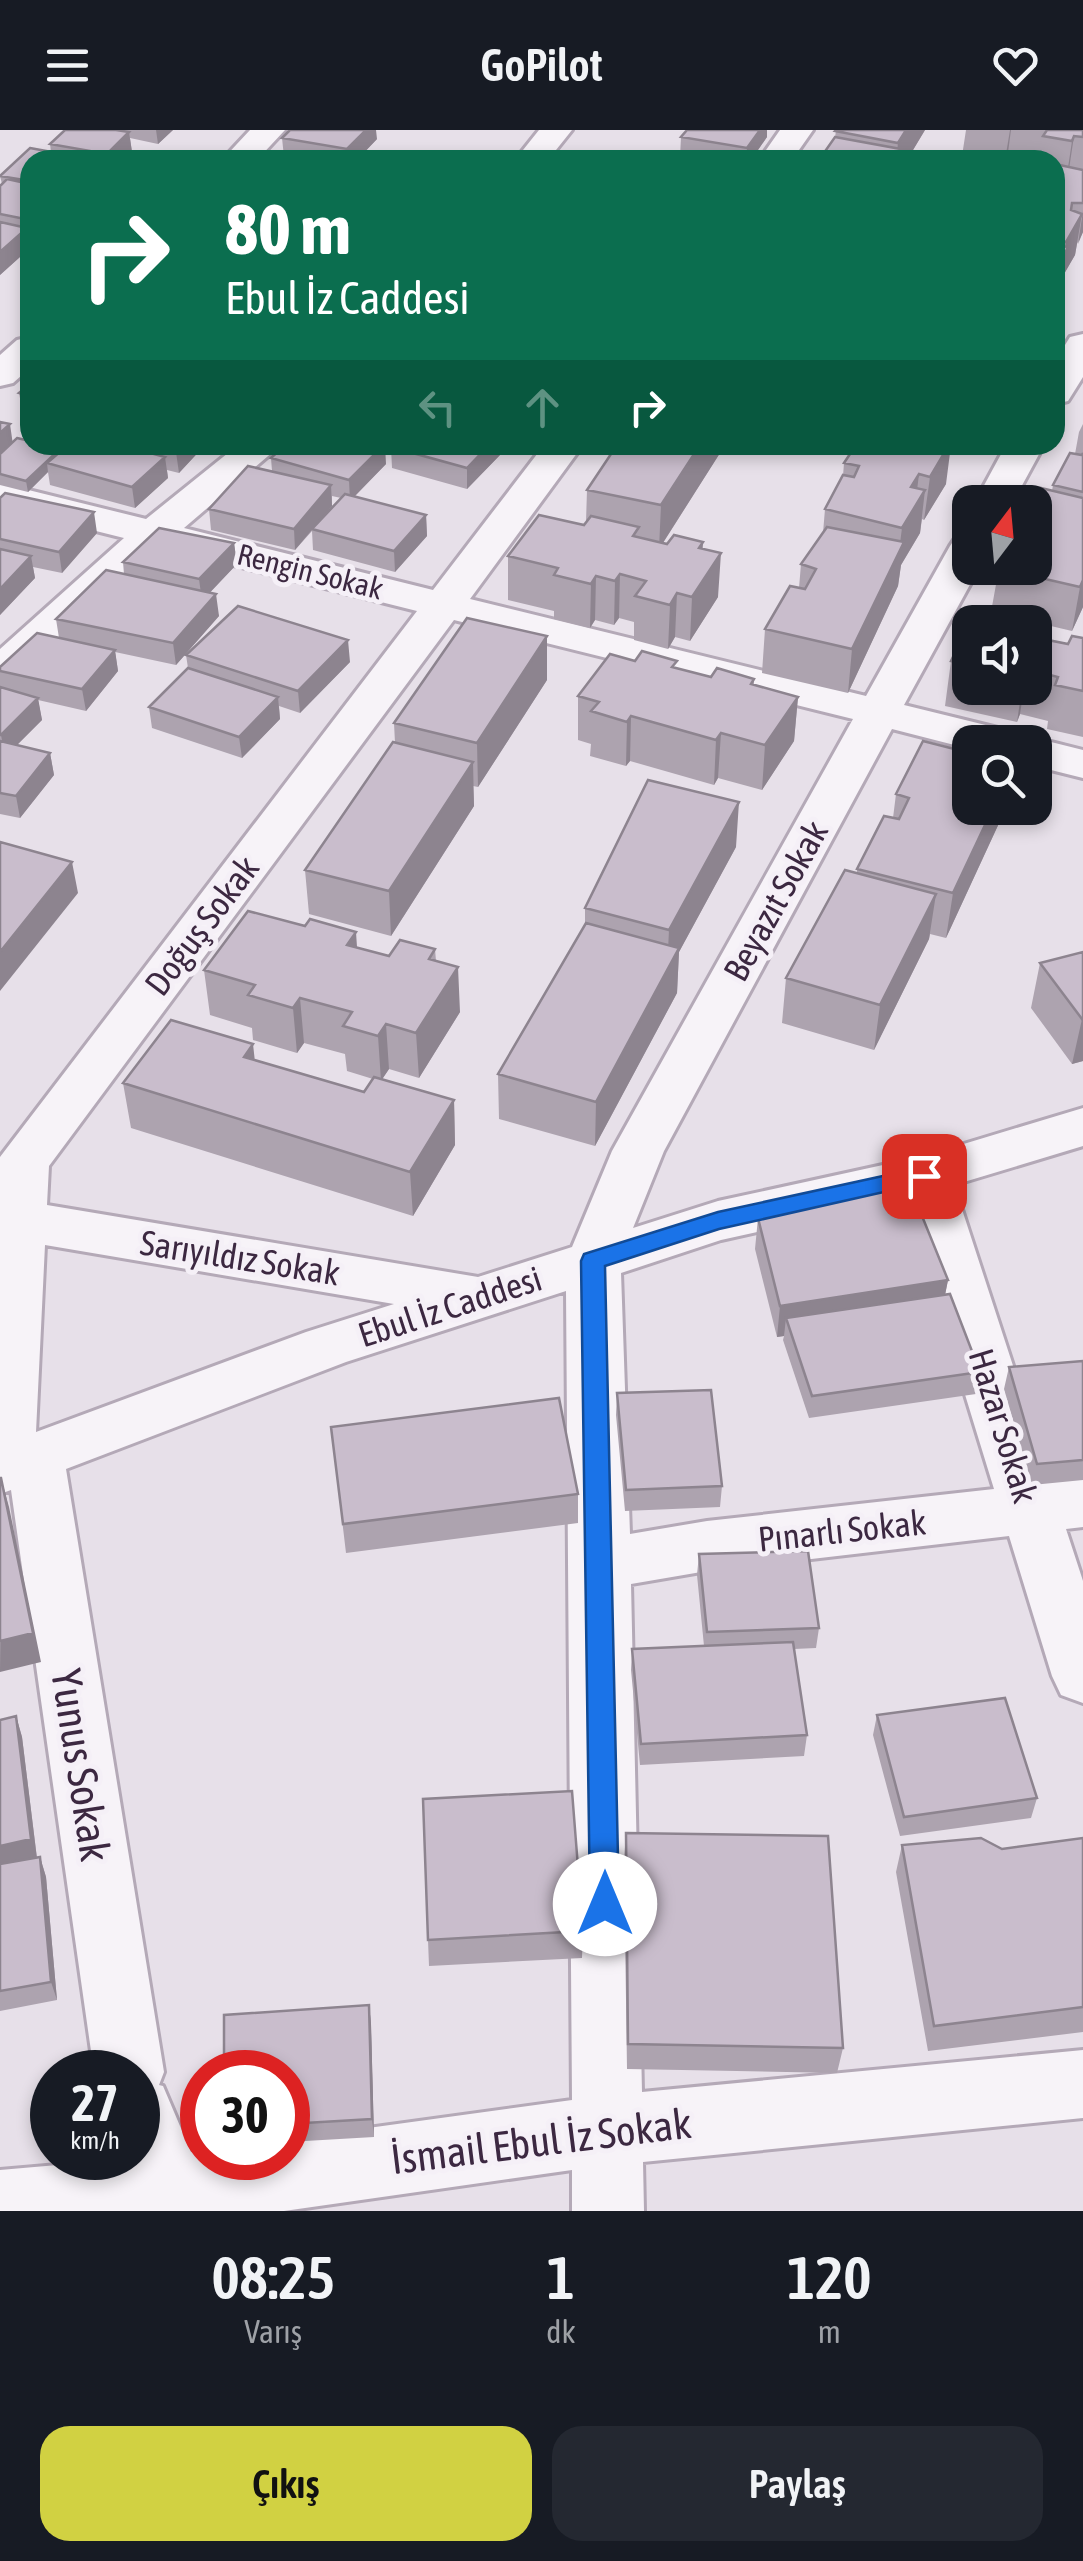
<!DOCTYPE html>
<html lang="tr">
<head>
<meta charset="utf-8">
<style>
  :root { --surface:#171b24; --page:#242831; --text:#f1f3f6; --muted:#9ea1a6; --accent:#d1d142 }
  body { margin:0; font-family:"Asap Condensed",sans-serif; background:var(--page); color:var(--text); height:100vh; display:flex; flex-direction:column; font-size:38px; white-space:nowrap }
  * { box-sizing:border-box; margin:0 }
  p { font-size:32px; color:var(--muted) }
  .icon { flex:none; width:55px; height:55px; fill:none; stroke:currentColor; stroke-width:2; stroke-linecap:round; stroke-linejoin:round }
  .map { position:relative; height:2081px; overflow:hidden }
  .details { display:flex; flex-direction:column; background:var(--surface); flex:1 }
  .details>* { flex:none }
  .banner { position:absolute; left:20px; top:20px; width:1045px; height:305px; border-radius:30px; box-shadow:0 5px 15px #0003; background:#0b6e4f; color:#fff; overflow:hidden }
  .needle { width:65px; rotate:16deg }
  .tools { position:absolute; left:952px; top:355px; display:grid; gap:20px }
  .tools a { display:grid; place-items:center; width:100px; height:100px; border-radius:20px; background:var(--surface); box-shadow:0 5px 15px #0003; font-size:50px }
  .speed { position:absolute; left:30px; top:1920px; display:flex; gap:20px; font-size:50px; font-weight:700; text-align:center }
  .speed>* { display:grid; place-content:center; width:130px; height:130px; border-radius:50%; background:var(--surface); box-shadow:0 5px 15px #0003; line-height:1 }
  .speed small { font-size:25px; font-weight:400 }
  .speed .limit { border:15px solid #d22; background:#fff; color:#111 }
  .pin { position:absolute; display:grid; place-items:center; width:85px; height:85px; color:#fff; margin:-42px; border-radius:20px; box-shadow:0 5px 15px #0006 }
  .me { position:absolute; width:110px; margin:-55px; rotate:0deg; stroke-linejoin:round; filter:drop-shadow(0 0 8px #0008) }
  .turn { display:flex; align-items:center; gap:35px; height:210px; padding:0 40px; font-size:45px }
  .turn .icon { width:130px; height:130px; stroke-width:2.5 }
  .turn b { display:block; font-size:70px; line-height:85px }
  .lanes { display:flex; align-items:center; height:95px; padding:0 40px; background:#0003; justify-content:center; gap:50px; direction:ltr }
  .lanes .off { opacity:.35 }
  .eta { display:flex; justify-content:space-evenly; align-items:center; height:170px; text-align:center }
  .eta b { font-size:60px; font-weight:600; line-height:70px }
  .primary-button { display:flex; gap:20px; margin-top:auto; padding:20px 40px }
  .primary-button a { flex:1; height:115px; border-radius:30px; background:var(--accent); color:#111; font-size:40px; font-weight:600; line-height:115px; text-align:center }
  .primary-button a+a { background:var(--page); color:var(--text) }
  header { display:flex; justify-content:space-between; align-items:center; height:130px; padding:0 40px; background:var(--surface); font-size:45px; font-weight:600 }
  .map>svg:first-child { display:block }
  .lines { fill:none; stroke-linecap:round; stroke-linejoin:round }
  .minor-casing { stroke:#b4a9b7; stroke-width:6 }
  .minor { fill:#f7f3f8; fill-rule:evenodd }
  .wall { fill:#ada3af; fill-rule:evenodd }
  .shaded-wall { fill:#8d848f }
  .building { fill:#c9bdcc; stroke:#8d848f; stroke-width:2.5 }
  .route { fill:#1a73e8; stroke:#114b97; stroke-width:2.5 }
  .labels { text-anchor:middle; stroke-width:10; stroke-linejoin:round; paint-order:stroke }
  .far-street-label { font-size:30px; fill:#3c2841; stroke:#f5f0f7 }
  .street-label { font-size:35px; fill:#3c2841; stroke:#f5f0f7 }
  .near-street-label { font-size:42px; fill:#3c2841; stroke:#f5f0f7 }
</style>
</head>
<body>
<header><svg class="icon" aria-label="menu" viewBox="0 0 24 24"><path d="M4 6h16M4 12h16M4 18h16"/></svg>GoPilot<svg class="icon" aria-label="heart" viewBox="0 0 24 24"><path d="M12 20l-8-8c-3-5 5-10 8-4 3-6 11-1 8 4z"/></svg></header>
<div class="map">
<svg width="1083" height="2081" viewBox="0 0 1083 2081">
  <rect width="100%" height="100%" fill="#e7e0e9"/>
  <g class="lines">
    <defs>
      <path id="minor" d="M250 0H285L257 30H222Z
        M539 0H572L548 30H515Z
        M780 0H813L792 30H759Z
        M1083 204V247L1068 271 1055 274V231L1070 207Z
        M30 207V238L13 253 0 256V225L17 210Z
        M238 315H281L184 398 433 460 544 315H583L470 469 866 566 950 416 956 407 970 404V438H979L904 575 1014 602 1020 612 1035 608 1083 620V648L1035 636V612H970V619L892 599 664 1021 633 1098 718 1071 924 1026 1083 978V1016L954 1055 1051 1352 1083 1349V1397L1066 1399 1083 1451V1573L1061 1565 1052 1546 1009 1406 707 1441 631 1454 642 1962 1083 1920V1988L643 2032 644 2081H572V2040L284 2081H0V2040L138 2028V1942H94L11 1360 0 1364V1027L417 481 161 417 15 551 0 555V519L124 408 0 377V353L146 389ZM454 490 853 589 612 1021 572 1117 478 1147 47 1075 49 1036ZM905 1069 994 1359 707 1391 630 1404 621 1143 721 1110ZM45 1115 394 1174 306 1202 36 1302ZM566 1161 572 1970 288 2009V2028H202V2021L191 2022 163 1956 159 1955 164 1942 66 1339 346 1232Z
        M1006 315H1044L1013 372H975Z"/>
    </defs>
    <!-- minor casing -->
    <use href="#minor" class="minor-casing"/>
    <!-- minor -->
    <use href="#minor" class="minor"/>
  </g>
  <!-- wall -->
  <path class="wall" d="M65 0H173L158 14 130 8 132 22 123 30H30V109H28L30 118 0 145V56L2 54 0 46 30 18 51 22 50 14Z
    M687 0H767V7L751 30H698L680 27 681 7Z
    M836 0H925L907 30 835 8Z
    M966 0H1083V102L1077 114 1075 125 1064 144 1062 158 1055 172V30H980V29L962 26Z
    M282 8 377 9 357 30H298L284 27Z
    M30 117V148L24 146 21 126Z
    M30 254V286L23 284 19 263Z
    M0 292 13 312 61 322 68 315H205L179 343 167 340 168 348 135 378 50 355 48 342 28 362 0 355Z
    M1083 294V477L1072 501 991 482 999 438 1052 361 1053 355 1075 324 1079 302Z
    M393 315H500V325L467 359 392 338 391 317Z
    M503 315H534L531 320Z
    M617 315H720V323L663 413 703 419 718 467 690 511 675 507 668 519 634 510V492L619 488 614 495 595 490 590 498 554 489V481L508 470V426L584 395 586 392 587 360Z
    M856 315 946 354 924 390 922 389 920 403 901 435 898 456 848 563 762 543 765 499 799 458 801 434 823 403 825 379 843 346 844 333Z
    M271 328 386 334 355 366 426 385 427 406 395 442 313 420 312 401 295 420 211 400 209 379 272 341ZM332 366 341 368 332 376Z
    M0 368 97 403 62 443 33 437 35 448 0 485Z
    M234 413 237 434 209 463 219 486 176 535 115 522 118 541 86 581 38 570 42 590 17 615 50 623 54 645 20 688 0 684V537L59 508 56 489 124 444 123 432Z
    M970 492V558H1035V496L1045 509 1068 514 1083 508V607L1047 599 1048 591 1020 584 1017 592 945 576 951 531Z
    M186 525 350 532 300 583 279 576 280 589 242 628 152 598 149 577 188 538Z
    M635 531 676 538 711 547 754 549V554L798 567 794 611 762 660 718 648 714 655 630 631 626 636 590 626 591 614 578 610V566Z
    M547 550 478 657 473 656 474 676 391 806 309 784 305 740 395 613 394 593Z
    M896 664 1006 678 946 808 930 804 929 809 874 920 782 893 786 848 857 743V739L893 688Z
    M736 717 679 822 677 863 595 1016 499 989 498 944 585 795V778Z
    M357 818 389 826 435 819 436 831 460 882 419 948 389 939 382 949 454 970 455 1015 413 1086 131 998 123 953 255 930 364 962 373 949 347 941 345 924 304 913 297 923 253 910 252 898 210 885 204 840Z
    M1083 822V931L1072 934 1031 878 1040 833Z
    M758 1088 948 1150 945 1165 980 1242 976 1264 809 1288 783 1210 784 1206 777 1207 755 1119Z
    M1083 1231V1350L1032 1355 1004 1259 1009 1237Z
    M617 1263 722 1356 720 1377 625 1381 616 1285Z
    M331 1297 578 1364V1393L346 1423Z
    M699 1424 819 1498 816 1518 794 1519 807 1605 804 1626 640 1635 631 1540 632 1519 704 1516 697 1445Z
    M877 1585 1037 1668 1031 1688 900 1706 873 1605Z
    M16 1586 22 1607 37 1728 40 1727 46 1747 57 1870 0 1881V1590Z
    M626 1703 843 1918 837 1943 627 1939 624 1731Z
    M1083 1708V1902L928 1921 896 1742 902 1715 1002 1719Z
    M583 1801 582 1828 429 1836 428 1810Z
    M369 1875 371 1894 374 2007 288 2012V1942Z"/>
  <!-- shaded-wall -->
  <path class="shaded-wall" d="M156 0H173L158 14Z
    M366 0H376L377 9 357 30H348L347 19Z
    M760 0H767V7L751 30H746L747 18Z
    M906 0H925L907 30H896L898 13Z
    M1010 0H1011L1007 30H1005Z
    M129 2 132 22 123 30H108L107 24Z
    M1074 6 1068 46 1066 51 1072 11Z
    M1083 81V102L1078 114Z
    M1082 84 1075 125 1064 144 1062 158 1055 172V144L1063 128 1066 112Z
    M27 98 30 118 0 145V122Z
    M10 294 13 315 0 327V303Z
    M183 315H205L179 343 176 322Z
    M384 315H385L386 334 350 371 349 350Z
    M489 315H500V325L467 359V338Z
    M700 315H720V323L659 419 661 375Z
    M949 315H951L946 354 924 390 930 347Z
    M60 319 62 330 47 333 48 342 28 362 26 351Z
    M165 327 168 348 135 378 132 357Z
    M919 344 915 377 925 360 920 403 901 435 898 456 848 563 852 519 899 421 902 398 911 357Z
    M331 355 332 376 295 420 294 399Z
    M94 382 97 403 62 443 59 422Z
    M426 385 427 406 395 442 394 421Z
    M703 412 701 453 721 423 718 467 690 511 692 467 699 418Z
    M234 413 237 434 202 471 199 449Z
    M31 426 35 448 0 485V459Z
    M620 444 619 488 614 495 615 451Z
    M596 446 595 490 590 498 591 454Z
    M1083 450V477L1072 501 1080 457Z
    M677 463 675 507 668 519 670 475Z
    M216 464 219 486 176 535 173 513Z
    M547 506V550L478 657 477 613Z
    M348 510 350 532 300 583 298 561Z
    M115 520 118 541 86 581 82 559Z
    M1022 558H1024L1020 584 1017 592Z
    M278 567 280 589 242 628 239 607Z
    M798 567 794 611 762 660 765 615Z
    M38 568 42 590 5 627 1 605Z
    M631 586 630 631 626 636 627 592Z
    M721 603 718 648 714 655 716 610Z
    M50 623 54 645 20 688 16 666Z
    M473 632 474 676 391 806 389 761Z
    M739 672 736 717 679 822 677 863 595 1016 596 972 667 841 669 800Z
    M993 678H1006L946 808 953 763Z
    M72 732 78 763 0 861V822Z
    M936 764 929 809 874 920 880 875Z
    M356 802 359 847 347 815Z
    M458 837 460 882 419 948 416 903Z
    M300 868 304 913 297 923 293 878Z
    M1083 888V931L1072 934 1082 889Z
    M386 894 389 939 381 951 378 906Z
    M253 914 258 959 244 927Z
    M454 970 455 1015 413 1086 410 1042Z
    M948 1150 942 1180 786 1188 784 1206 777 1207 780 1176Z
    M1 1348 9 1377 41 1532 0 1542Z
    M16 1586 22 1607 37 1729 0 1737V1716Z
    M40 1727 46 1747 57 1870 51 1852Z
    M369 1875 371 1894 374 2007 372 1989Z"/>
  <!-- building -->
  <path class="building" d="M65 0H116L129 2 107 24 50 14Z
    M290 0H366L347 19 282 8Z
    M687 0H760L747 18 681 7Z
    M836 0H906L898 13 835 1Z
    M1047 0H1083V7L1074 6 1072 11 1043 6Z
    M835 7 906 20 899 30H819Z
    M30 18 95 30H30V51L0 46Z
    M1055 34 1083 40V73H1072L1071 80 1082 84 1066 112 1055 110Z
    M7 49 30 54V90L0 84V56Z
    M0 92 27 98 0 122Z
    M1055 115 1068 117 1055 144Z
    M30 117V128L21 126Z
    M30 254V266L19 263Z
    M0 292 10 294 0 303Z
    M17 308 30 311V315H45L60 319 26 351 0 344V324Z
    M68 315H121L165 327 132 357 47 333Z
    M146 315H183L176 322Z
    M285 315H384L349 350 271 328Z
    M393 315H489L467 338 391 317Z
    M617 315H700L661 375 587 360Z
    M856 315H949L930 347 919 344 911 357 925 360 902 398 825 379 843 345 854 347 859 336 844 333Z
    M1070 323 1082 325 1083 323V362L1053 355Z
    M248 336 331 355 294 399 209 379Z
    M1041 358 1083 368V450L1080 457 998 438H1035V372H1033Z
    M5 363 94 382 59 422 0 409V368Z
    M345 364 426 385 394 421 312 399Z
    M539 385 584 395 591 386 639 397 633 406 667 414 674 405 703 412 699 418 721 423 692 467 677 463 670 475 635 466 646 451 620 444 615 451 596 446 591 454 554 445 558 438 508 426Z
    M827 397 904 412 852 519 765 499 790 456 805 459 816 439 801 434Z
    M159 398 234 413 199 449 123 432Z
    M0 419 31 426 0 459Z
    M106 440 216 464 173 513 56 489Z
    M238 476 348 510 298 561 186 525Z
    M974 482 1020 492H970V535L951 531Z
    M467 488 547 506 477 613 394 593Z
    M1035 496 1047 499 1043 509 1068 514 1072 506 1083 508V561L1055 555 1058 547 1035 541Z
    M37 503 115 520 82 559 0 541V537Z
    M642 521 677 531 672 537 711 547 717 538 754 549 751 554 798 567 765 615 721 603 716 610 631 586 627 592 591 581 599 572 578 566 610 524 635 531Z
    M188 538 278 567 239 607 149 577Z
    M0 557 38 568 1 605H0Z
    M0 611 50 623 16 666 0 663Z
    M923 611 970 623V678H993L953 763 857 739 884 686 899 689 909 668 896 664Z
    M393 612 473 632 389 761 305 740Z
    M648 650 739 672 669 800 585 778Z
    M0 712 72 732 0 822Z
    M845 740 936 764 880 875 786 848Z
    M248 781 305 796 310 789 356 802 347 815 389 826 400 810 435 819 429 829 458 837 416 903 386 894 378 906 343 896 352 882 300 868 293 878 248 865 255 855 204 840Z
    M586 793 679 818 596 972 498 944Z
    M1083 822V888L1082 889 1040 833Z
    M171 890 253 914 244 927 364 962 374 947 454 970 410 1042 123 953Z
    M909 1054 948 1150 780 1176 758 1088Z
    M950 1164 980 1242 812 1266 786 1188Z
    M1083 1231V1330L1037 1334 1009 1237Z
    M711 1260 722 1356 626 1360 617 1263Z
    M559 1268 578 1364 343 1394 331 1297Z
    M0 1348H1L33 1503 0 1511Z
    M808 1421 819 1498 707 1502 699 1424Z
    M793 1512 807 1605 641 1614 632 1519Z
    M1005 1568 1037 1668 904 1687 877 1585Z
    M16 1586 31 1709 0 1716V1590Z
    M572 1661 583 1801 428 1810 423 1669Z
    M626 1703 828 1706 843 1918 628 1914Z
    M981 1708 1002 1719 1083 1708V1877L934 1896 902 1715Z
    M40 1727 51 1852 0 1861V1734Z
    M369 1875 372 1989 288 1994V1942H224V1885Z"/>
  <!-- route -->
  <path class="route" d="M924 1037 933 1040 936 1046 933 1051 719 1099 605 1136 619 1774 615 1783 605 1787 595 1783 590 1774 581 1131 584 1124 718 1082Z"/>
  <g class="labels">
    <!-- far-street labels -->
    <g class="far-street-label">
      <text transform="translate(310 442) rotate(14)" y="10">Rengin Sokak</text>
    </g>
    <!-- street labels -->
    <g class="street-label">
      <text transform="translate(776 771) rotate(-61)" y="12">Beyazıt Sokak</text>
      <text transform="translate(202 796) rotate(-53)" y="12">Doğuş Sokak</text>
      <text transform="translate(240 1128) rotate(9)" y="12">Sarıyıldız Sokak</text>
      <text transform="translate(450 1177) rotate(-18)" y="12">Ebul İz Caddesi</text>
      <text transform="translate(1003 1296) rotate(73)" y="12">Hazar Sokak</text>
      <text transform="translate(842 1401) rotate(-6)" y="12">Pınarlı Sokak</text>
    </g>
    <!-- near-street labels -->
    <g class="near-street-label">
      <text transform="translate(81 1635) rotate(81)" y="15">Yunus Sokak</text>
      <text transform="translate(541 2011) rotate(-7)" y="15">İsmail Ebul İz Sokak</text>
    </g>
  </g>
</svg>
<div class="tools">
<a><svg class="needle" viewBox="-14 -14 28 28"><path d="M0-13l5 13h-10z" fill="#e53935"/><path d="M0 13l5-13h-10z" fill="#9ea1a6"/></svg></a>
<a><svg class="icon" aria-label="sound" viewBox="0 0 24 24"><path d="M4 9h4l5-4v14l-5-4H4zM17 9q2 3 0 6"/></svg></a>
<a><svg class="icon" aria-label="search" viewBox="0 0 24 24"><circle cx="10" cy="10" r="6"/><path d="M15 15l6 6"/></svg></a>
</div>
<div class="speed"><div>27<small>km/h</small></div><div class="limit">30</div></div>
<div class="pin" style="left:924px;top:1046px;background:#d93025"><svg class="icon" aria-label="arrive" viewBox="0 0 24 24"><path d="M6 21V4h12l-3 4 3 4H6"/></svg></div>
<svg class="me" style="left:605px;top:1774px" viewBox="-20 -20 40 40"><circle r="19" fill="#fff"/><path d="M0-13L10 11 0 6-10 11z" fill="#1a73e8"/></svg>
<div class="banner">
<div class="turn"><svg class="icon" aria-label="right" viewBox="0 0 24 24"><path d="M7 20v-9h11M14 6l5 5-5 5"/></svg><div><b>80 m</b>Ebul İz Caddesi</div></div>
<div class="lanes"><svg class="icon off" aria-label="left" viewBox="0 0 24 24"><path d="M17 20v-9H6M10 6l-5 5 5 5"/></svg><svg class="icon off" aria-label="ahead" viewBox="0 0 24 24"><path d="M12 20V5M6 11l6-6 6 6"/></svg><svg class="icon" aria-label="right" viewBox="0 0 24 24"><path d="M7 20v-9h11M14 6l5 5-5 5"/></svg></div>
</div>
</div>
<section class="details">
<div class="eta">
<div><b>08:25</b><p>Varış</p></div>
<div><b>1</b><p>dk</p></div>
<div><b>120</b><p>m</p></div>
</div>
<div class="primary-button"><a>Çıkış</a><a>Paylaş</a></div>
</section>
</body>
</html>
